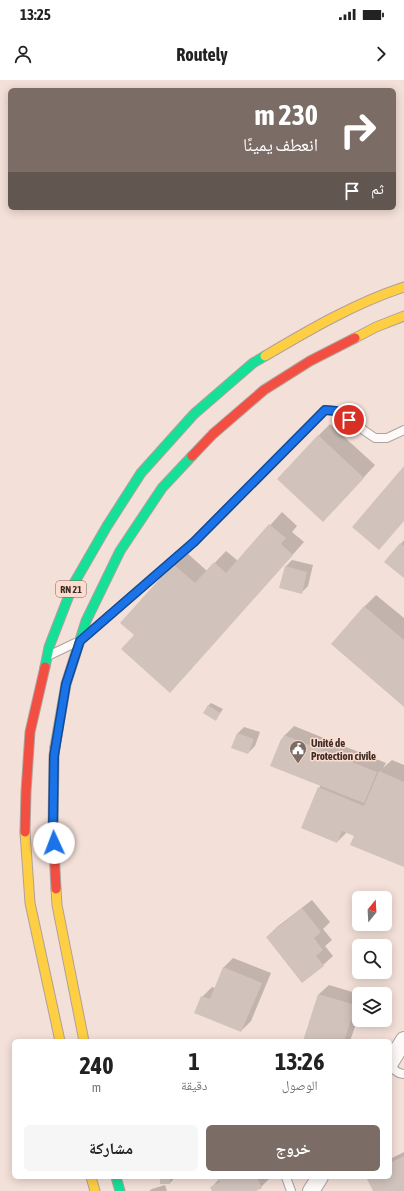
<!DOCTYPE html>
<html lang="ar">
<head>
<meta charset="utf-8">
<style>
  :root { --surface:#fff; --page:#f6f6f6; --text:#222; --muted:#767676; --accent:#7b6c66 }
  body { margin:0; font-family:"Asap Condensed","Noto Naskh Arabic",sans-serif; background:var(--page); color:var(--text); direction:rtl; height:100vh; display:flex; flex-direction:column; font-size:15px; white-space:nowrap }
  * { box-sizing:border-box; margin:0 }
  p { font-size:13px; color:var(--muted) }
  .icon { flex:none; width:22px; height:22px; fill:none; stroke:currentColor; stroke-width:2; stroke-linecap:round; stroke-linejoin:round }
  .map { position:relative; flex:1; overflow:hidden; direction:ltr }
  .drawer { position:absolute; left:12px; top:959px; width:380px; height:140px; display:flex; flex-direction:column; background:var(--surface); border-radius:6px; box-shadow:0 2px 10px #0003; direction:rtl }
  .drawer>* { flex:none }
  .guide { position:absolute; left:8px; top:8px; width:388px; height:122px; border-radius:6px; box-shadow:0 2px 10px #0003; direction:rtl; background:#7b6c66; color:#fff; overflow:hidden }
  .needle { width:26px; rotate:18deg }
  .fabs { position:absolute; left:352px; top:811px; display:grid; gap:8px }
  .fabs a { display:grid; place-items:center; width:40px; height:40px; border-radius:6px; background:var(--surface); box-shadow:0 2px 10px #0003; font-size:20px }
  .pin { position:absolute; display:grid; place-items:center; width:34px; height:34px; color:#fff; margin:-17px; border:2px solid #fff; border-radius:50%; box-shadow:0 1px 4px #0007 }
  .me { position:absolute; width:44px; margin:-22px; rotate:358deg; stroke-linejoin:round; filter:drop-shadow(0 0 3px #0008) }
  .turn { display:flex; align-items:center; gap:14px; height:84px; padding:0 12px; font-size:18px }
  .turn .icon { width:52px; height:52px; stroke-width:2.5 }
  .turn b { display:block; font-size:28px; line-height:34px }
  .then { display:flex; align-items:center; height:38px; padding:0 12px; background:#0003; gap:8px; font-size:15px }
  .eta { display:flex; justify-content:space-evenly; align-items:center; height:68px; text-align:center }
  .eta b { font-size:24px; font-weight:700; line-height:28px }
  .primary-button { display:flex; gap:8px; margin-top:auto; padding:8px 12px }
  .primary-button a { flex:1; height:46px; border-radius:6px; background:var(--accent); color:#fff; font-size:16px; font-weight:700; line-height:46px; text-align:center }
  .primary-button a+a { background:var(--page); color:var(--text) }
  .status { display:flex; justify-content:space-between; align-items:center; height:28px; padding:0 20px; background:var(--surface); direction:ltr }
  .status svg { height:11px; fill:currentColor }
  header { display:flex; justify-content:space-between; align-items:center; height:52px; padding:0 12px; background:var(--surface); font-size:18px; font-weight:700 }
  .map>svg:first-child { display:block }
  .shadow { fill:#0003 }
  .building { fill:#d1c3bc }
  .lines { fill:none; stroke-linecap:round; stroke-linejoin:round }
  .lane-casing { stroke:#afa19b; stroke-width:10 }
  .street-casing { stroke:#afa19b; stroke-width:18 }
  .fast-casing { stroke:#afa19b; stroke-width:11 }
  .slow-casing { stroke:#afa19b; stroke-width:11 }
  .jam-casing { stroke:#afa19b; stroke-width:11 }
  .lane { stroke:#fdfaf9; stroke-width:8 }
  .street { stroke:#fdfaf9; stroke-width:16 }
  .fast { stroke:#16e098; stroke-width:9 }
  .slow { stroke:#ffcf43; stroke-width:9 }
  .jam { stroke:#f24e42; stroke-width:9 }
  .route-casing { stroke:#114b97; stroke-width:10 }
  .route { stroke:#1a73e8; stroke-width:7 }
  .labels { text-anchor:middle; stroke-width:3; stroke-linejoin:round; paint-order:stroke }
  .shield { fill:#fedbcd; stroke:#76625a; stroke-width:1 }
  .shield-label { font-size:10px; font-weight:bold; fill:#3b2e29 }
  .poi-label { font-size:11px; font-weight:bold; fill:#3b2e29; stroke:#fedbcd; text-anchor:start }
</style>
</head>
<body>
<div class="status"><b>13:25</b><svg viewBox="0 0 49 12"><path d="M0 12V9h3v3zM5 12V6h3v6zM10 12V3h3v9zM15 12V0h3v12zM26 1h20v11H26zM47 4h2v5h-2z"/></svg></div>
<header><svg class="icon" aria-label="forward" viewBox="0 0 24 24"><path d="M9 5l7 7-7 7"/></svg>Routely<svg class="icon" aria-label="person" viewBox="0 0 24 24"><circle cx="12" cy="8" r="4"/><path d="M4 21q1-7 8-7t8 7"/></svg></header>
<div class="map">
<svg width="404" height="1111" viewBox="0 0 404 1111">
  <rect width="100%" height="100%" fill="#f3e0d8"/>
  <!-- shadow -->
  <path class="shadow" d="M330 344 375 385 335 429 318 356Z
    M282 432 297 446 292 452 304 462 182 599 135 555 174 484 186 472 207 491 226 471 238 481Z
    M404 460V497L386 482Z
    M292 480 313 485 308 506 301 513 286 486Z
    M376 515 404 538V625L364 527Z
    M211 623 223 629 216 639 208 626Z
    M294 646 386 683 383 688 392 680 404 685V786L355 755 347 752 337 762 319 708 321 705 284 656Z
    M244 647 260 652 255 666 248 673 238 653Z
    M312 820 330 842 323 849 332 860 325 866 333 876 323 885 267 857 277 847Z
    M233 878 271 893 251 941 241 951 202 917 212 907 215 908 224 887Z
    M329 905 359 914V940H364L361 943 357 941 350 961H304L319 914Z
    M404 1072V1111H374L367 1097H390V1079Z
    M161 1097H173V1100L170 1103Z
    M218 1097H271L261 1107 253 1111H213L212 1107 219 1099Z
    M165 1105 167 1111H149L152 1109Z"/>
  <!-- building -->
  <path class="building" d="M318 355 364 398 323 442 277 399Z
    M404 386V441L379 470 352 447Z
    M269 444 286 458 281 464 293 475 170 613 121 569 134 555 120 543 173 484 195 503 214 482 226 493Z
    M400 463 404 466V498L384 482Z
    M285 486 307 492 302 514 279 508Z
    M364 526 404 560V627L331 564Z
    M208 625 220 633 216 641 203 633Z
    M237 653 254 659 248 674 231 668Z
    M284 655 377 692 364 723 270 686 281 659H282Z
    M379 691 404 702V787L350 765 354 756 342 751 337 763 301 748 318 707 364 726Z
    M302 828 321 852 314 858 323 870 316 876 324 886 302 903 266 857Z
    M223 887 262 903 241 952 194 933 201 916 210 919Z
    M318 914 359 926V940H363L362 944 351 940 344 961H303Z
    M404 1076V1111H373L366 1097H390V1083Z
    M160 1097H170V1104H160Z
    M217 1097H257L262 1108 256 1111H212L210 1107 220 1102Z"/>
  <g class="lines">
    <defs>
      <path id="lane" d="M88 554 194 462 325 330 336 331 375 358H387L404 350
        M50 575 75 563
        M390 987 399 993 404 994
        M286 1097 291 1111"/>
      <path id="street" d="M390 983 404 960
        M311 1111 320 1097"/>
      <path id="fast" d="M45 587 49 567 73 505 107 446 141 393 194 334 253 283 265 276
        M55 667 66 604 86 541 120 471 162 408 192 376
        M116 1097 120 1111"/>
      <path id="slow" d="M355 258 376 247 404 236
        M265 276C309 250 355 223 404 207
        M25 752 30 823 60 961
        M56 809 57 825 84 961
        M91 1097 95 1111"/>
      <path id="jam" d="M192 376 213 354 264 310 310 281 355 258
        M55 667 54 676 53 748 56 809
        M25 752 26 712 30 652 45 587"/>
    </defs>
    <!-- lane casing -->
    <use href="#lane" class="lane-casing"/>
    <!-- street casing -->
    <use href="#street" class="street-casing"/>
    <!-- fast casing -->
    <use href="#fast" class="fast-casing"/>
    <!-- slow casing -->
    <use href="#slow" class="slow-casing"/>
    <!-- jam casing -->
    <use href="#jam" class="jam-casing"/>
    <!-- lane -->
    <use href="#lane" class="lane"/>
    <!-- street -->
    <use href="#street" class="street"/>
    <!-- fast -->
    <use href="#fast" class="fast"/>
    <!-- slow -->
    <use href="#slow" class="slow"/>
    <!-- jam -->
    <use href="#jam" class="jam"/>
  </g>
  <g class="lines">
    <defs>
      <path id="route" d="M54 763 53 748 54 676 66 604 80 561 194 462 325 330 336 331 349 340"/>
    </defs>
    <!-- route casing -->
    <use href="#route" class="route-casing"/>
    <!-- route -->
    <use href="#route" class="route"/>
  </g>
  <!-- icons -->
  <defs>
    <symbol id="civic-pin" viewBox="-11 -11 22 30"><path d="M0 17L-7.5 6A9.5 9.5 0 1 1 7.5 6Z" fill="#7b6c66" stroke="#fedbcd"/><path d="M-.6-6.5H3V-4.5H.6V-3L4-1V1h2V6H-6V1h2V-1L-.6-3ZM-1.2 2.5V6h2.4V2.5Z" fill="#fff"/></symbol>
  </defs>
  <g fill-rule="evenodd">
    <use href="#civic-pin" x="288" y="659" width="20" height="27"/>
  </g>
  <g class="labels">
    <!-- shield labels -->
    <rect class="shield" x="56" y="501" width="30" height="16" rx="3"/>
    <g class="shield-label">
      <text x="71" y="513">RN 21</text>
    </g>
    <!-- poi labels -->
    <g class="poi-label">
      <text x="311" y="667">Unité de<tspan x="311" dy="13">Protection civile</tspan></text>
    </g>
  </g>
</svg>
<div class="fabs">
<a><svg class="needle" viewBox="-14 -14 28 28"><path d="M0-13l5 13h-10z" fill="#e53935"/><path d="M0 13l5-13h-10z" fill="#767676"/></svg></a>
<a><svg class="icon" aria-label="search" viewBox="0 0 24 24"><circle cx="10" cy="10" r="6"/><path d="M15 15l6 6"/></svg></a>
<a><svg class="icon" aria-label="layers" viewBox="0 0 24 24"><path d="M12 4l9 5-9 5-9-5zM3 14l9 5 9-5"/></svg></a>
</div>
<div class="pin" style="left:349px;top:340px;background:#d93025"><svg class="icon" aria-label="arrive" viewBox="0 0 24 24"><path d="M6 21V4h12l-3 4 3 4H6"/></svg></div>
<svg class="me" style="left:54px;top:763px" viewBox="-20 -20 40 40"><circle r="19" fill="#fff"/><path d="M0-13L10 11 0 6-10 11z" fill="#1a73e8"/></svg>
<div class="guide">
<div class="turn"><svg class="icon" aria-label="right" viewBox="0 0 24 24"><path d="M7 20v-9h11M14 6l5 5-5 5"/></svg><div><b>230 m</b>انعطف يمينًا</div></div>
<div class="then">ثم<svg class="icon" aria-label="arrive" viewBox="0 0 24 24"><path d="M6 21V4h12l-3 4 3 4H6"/></svg></div>
</div>
<section class="drawer">
<div class="eta">
<div><b>13:26</b><p>الوصول</p></div>
<div><b>1</b><p>دقيقة</p></div>
<div><b>240</b><p>m</p></div>
</div>
<div class="primary-button"><a>خروج</a><a>مشاركة</a></div>
</section>
</div>
</body>
</html>
